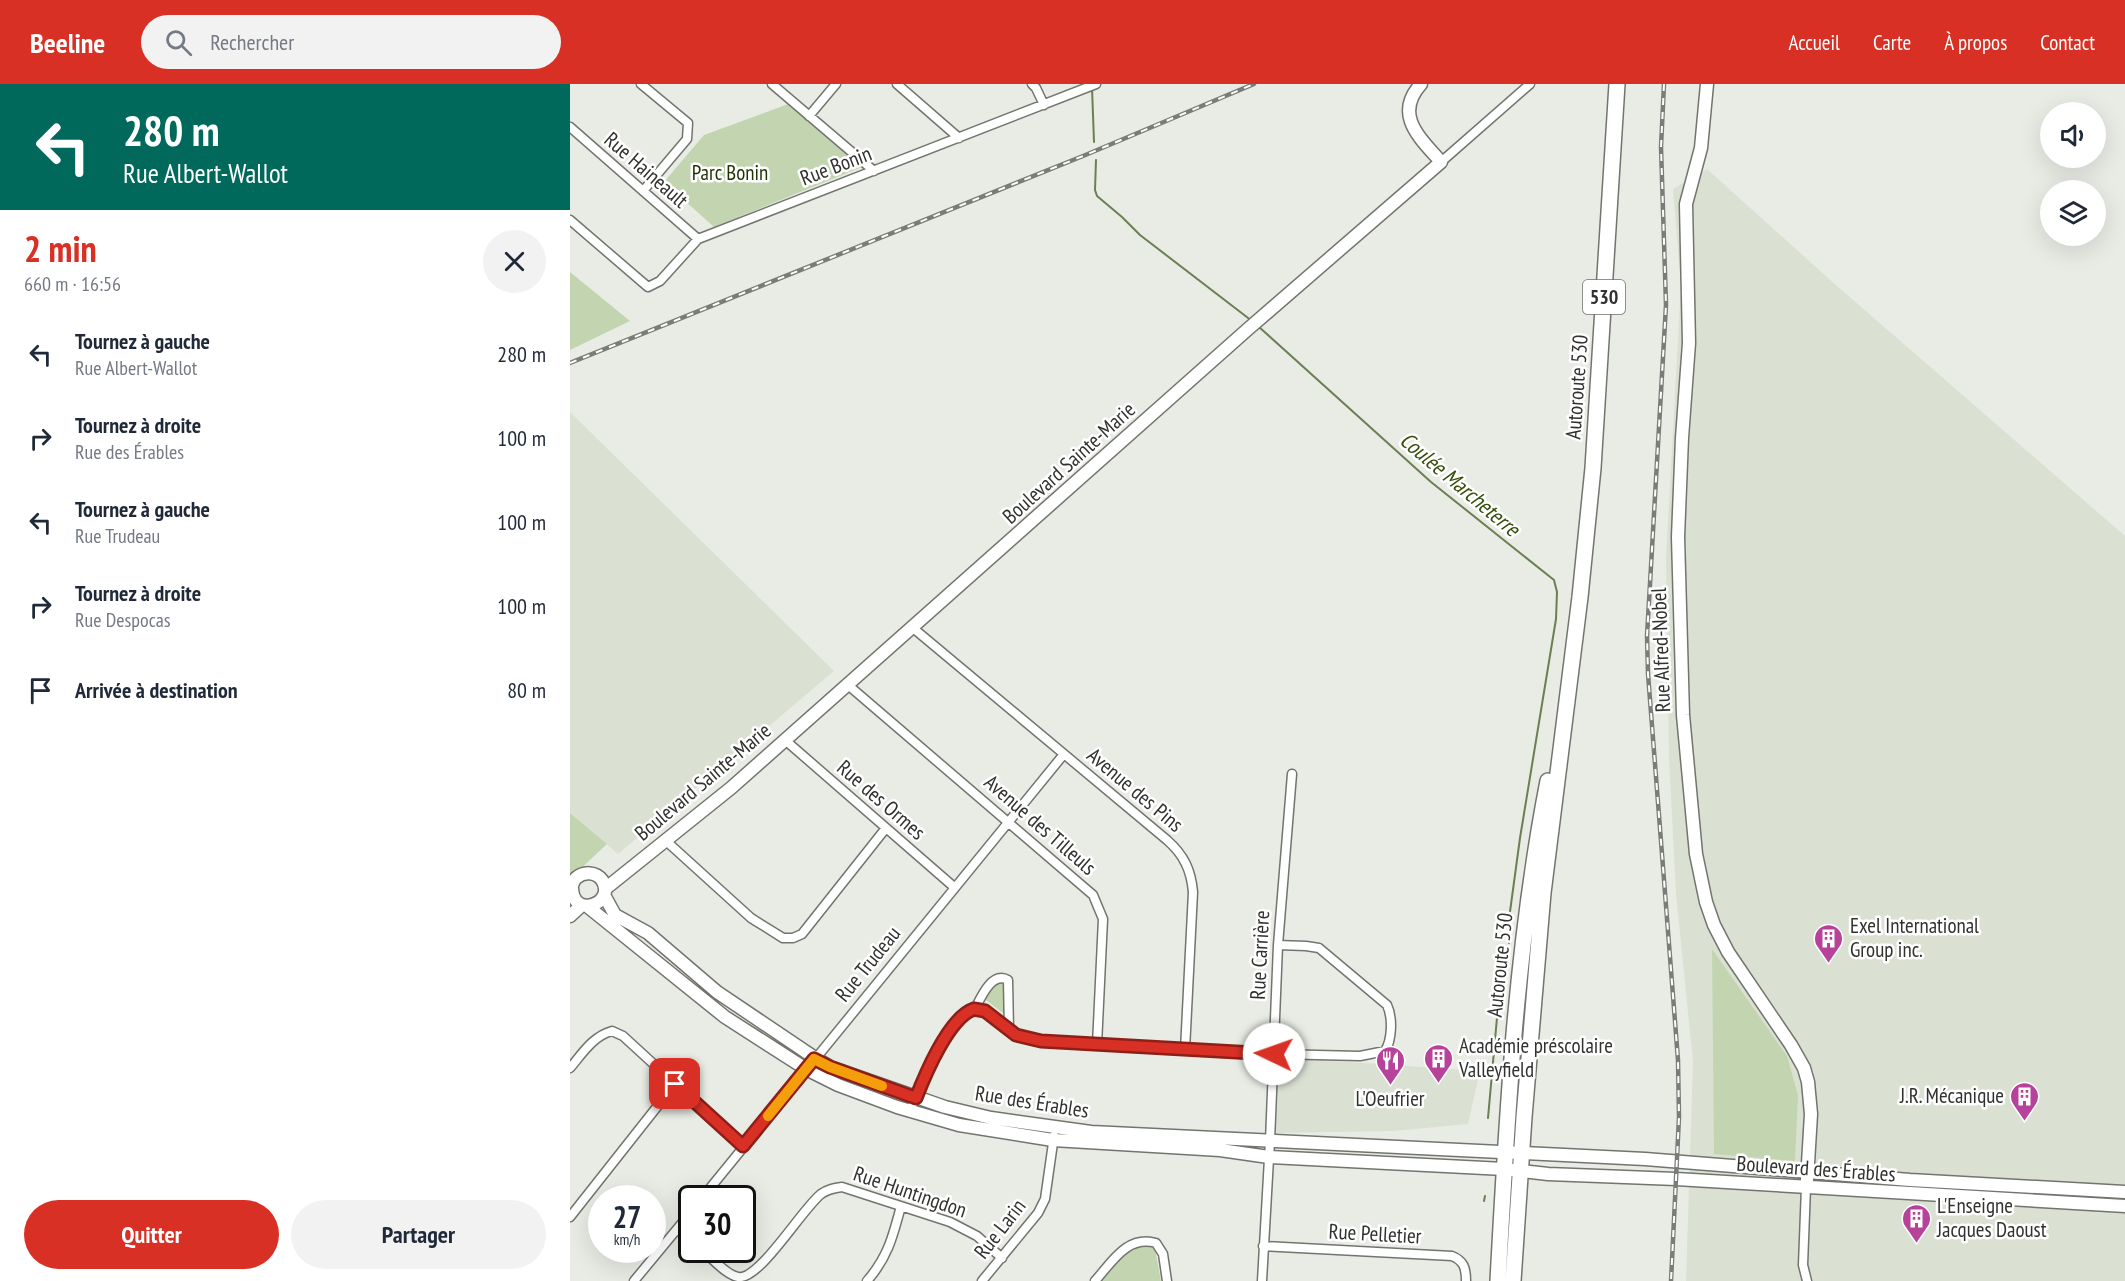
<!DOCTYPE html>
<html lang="fr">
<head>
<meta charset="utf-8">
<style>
  :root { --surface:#fff; --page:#f2f2f3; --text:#1f2937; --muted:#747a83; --accent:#d93025 }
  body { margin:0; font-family:"PT Sans Narrow",sans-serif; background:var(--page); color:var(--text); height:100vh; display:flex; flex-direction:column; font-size:22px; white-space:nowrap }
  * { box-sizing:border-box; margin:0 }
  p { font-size:20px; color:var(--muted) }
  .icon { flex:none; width:33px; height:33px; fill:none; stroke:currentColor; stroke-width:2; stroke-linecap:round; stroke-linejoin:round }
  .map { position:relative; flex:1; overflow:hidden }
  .side { display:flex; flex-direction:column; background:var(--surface); width:570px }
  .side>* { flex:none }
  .top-card { background:#00695c; color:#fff; overflow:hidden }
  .tools { position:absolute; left:1470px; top:18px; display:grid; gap:12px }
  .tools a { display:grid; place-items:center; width:66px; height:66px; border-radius:50%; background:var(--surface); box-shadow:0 6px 24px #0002; font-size:30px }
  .speed { position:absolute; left:18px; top:1101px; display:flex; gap:12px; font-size:30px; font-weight:700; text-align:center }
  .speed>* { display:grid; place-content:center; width:78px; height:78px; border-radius:50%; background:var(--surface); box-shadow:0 6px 24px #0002; line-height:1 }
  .speed small { font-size:15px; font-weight:400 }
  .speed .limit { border:3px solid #111; border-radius:9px; background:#fff; color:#111 }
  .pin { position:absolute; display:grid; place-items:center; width:51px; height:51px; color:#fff; margin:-26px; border-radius:12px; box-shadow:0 3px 9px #0006 }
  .me { position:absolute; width:66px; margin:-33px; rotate:273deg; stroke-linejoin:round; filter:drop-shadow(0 0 4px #0008) }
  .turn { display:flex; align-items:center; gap:21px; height:126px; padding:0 24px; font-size:27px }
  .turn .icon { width:78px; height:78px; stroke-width:2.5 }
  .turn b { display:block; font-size:42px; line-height:51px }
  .round { display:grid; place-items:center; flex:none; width:63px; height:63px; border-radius:32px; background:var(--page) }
  .summary { display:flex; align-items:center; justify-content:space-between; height:102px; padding:0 24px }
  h1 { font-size:36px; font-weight:700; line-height:45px; color:var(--accent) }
  .cta { display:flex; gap:12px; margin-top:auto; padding:12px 24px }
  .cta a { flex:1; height:69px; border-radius:36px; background:var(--accent); color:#fff; font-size:24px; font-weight:700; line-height:69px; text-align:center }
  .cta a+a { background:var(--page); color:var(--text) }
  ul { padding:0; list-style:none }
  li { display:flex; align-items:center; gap:18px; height:84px; padding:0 24px }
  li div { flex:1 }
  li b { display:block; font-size:22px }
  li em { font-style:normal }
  header { display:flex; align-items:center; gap:36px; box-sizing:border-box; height:84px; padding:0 30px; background:var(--accent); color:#fff }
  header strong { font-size:28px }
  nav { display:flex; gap:33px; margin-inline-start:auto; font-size:21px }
  .search { width:420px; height:54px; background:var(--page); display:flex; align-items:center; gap:15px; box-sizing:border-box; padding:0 21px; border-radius:33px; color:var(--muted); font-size:22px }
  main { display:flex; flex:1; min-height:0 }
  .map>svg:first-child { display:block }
  .built { fill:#dae1d3 }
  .green { fill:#c3d5b0 }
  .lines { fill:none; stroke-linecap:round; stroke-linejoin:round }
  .stream { stroke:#6b7f54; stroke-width:2 }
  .street-casing { stroke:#71756e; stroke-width:11 }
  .secondary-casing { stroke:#71756e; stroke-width:15 }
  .highway-casing { stroke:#71756e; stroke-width:18 }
  .street { stroke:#fff; stroke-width:8 }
  .secondary { stroke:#fff; stroke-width:12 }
  .highway { stroke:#fff; stroke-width:15 }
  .rail-casing { stroke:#7a7c77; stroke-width:4.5 }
  .rail { stroke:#fff; stroke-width:2; stroke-dasharray:7; stroke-linecap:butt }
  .route-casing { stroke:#8d1f18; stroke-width:15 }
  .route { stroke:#d93025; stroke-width:10 }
  .slow { stroke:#f59e0b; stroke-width:10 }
  .labels { text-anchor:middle; stroke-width:5; stroke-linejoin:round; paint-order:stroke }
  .shield { fill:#fff; stroke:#6f706d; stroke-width:1.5 }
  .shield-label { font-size:20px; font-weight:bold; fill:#31322f }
  .street-label { font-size:21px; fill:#31322f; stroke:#fff }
  .park-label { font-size:21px; fill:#1f3103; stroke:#fff }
  .poi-label { font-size:21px; fill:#31322f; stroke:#fff; text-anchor:start }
  .water-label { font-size:22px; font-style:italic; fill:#354f0b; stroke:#fff }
</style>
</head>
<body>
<header>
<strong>Beeline</strong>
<div class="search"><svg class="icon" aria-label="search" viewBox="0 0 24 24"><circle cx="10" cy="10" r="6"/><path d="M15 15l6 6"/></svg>Rechercher</div>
<nav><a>Accueil</a><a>Carte</a><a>À propos</a><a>Contact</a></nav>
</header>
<main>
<section class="side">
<div class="top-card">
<div class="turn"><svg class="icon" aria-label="left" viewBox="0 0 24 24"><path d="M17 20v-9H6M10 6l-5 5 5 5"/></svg><div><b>280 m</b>Rue Albert-Wallot</div></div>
</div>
<div class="summary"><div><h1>2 min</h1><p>660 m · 16:56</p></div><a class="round"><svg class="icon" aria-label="close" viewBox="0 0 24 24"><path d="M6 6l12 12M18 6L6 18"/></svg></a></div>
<ul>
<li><svg class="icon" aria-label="left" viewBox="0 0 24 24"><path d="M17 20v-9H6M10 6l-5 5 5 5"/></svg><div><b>Tournez à gauche</b><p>Rue Albert-Wallot</p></div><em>280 m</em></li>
<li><svg class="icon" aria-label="right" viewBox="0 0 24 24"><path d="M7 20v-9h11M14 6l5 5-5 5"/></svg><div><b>Tournez à droite</b><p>Rue des Érables</p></div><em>100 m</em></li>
<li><svg class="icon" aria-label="left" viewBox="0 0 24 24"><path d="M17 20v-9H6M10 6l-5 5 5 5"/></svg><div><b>Tournez à gauche</b><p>Rue Trudeau</p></div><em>100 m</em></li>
<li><svg class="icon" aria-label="right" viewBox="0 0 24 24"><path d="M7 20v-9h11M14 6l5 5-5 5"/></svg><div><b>Tournez à droite</b><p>Rue Despocas</p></div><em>100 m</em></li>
<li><svg class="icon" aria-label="arrive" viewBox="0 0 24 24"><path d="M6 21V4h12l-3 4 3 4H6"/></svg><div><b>Arrivée à destination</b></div><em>80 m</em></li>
</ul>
<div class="cta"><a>Quitter</a><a>Partager</a></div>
</section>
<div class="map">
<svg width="1555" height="1197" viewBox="0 0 1555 1197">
  <rect width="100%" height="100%" fill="#e8ece4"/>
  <!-- built -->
  <path class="built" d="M1137 85 1267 202 1555 452V1197H1116L1123 978 1106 809 1099 675 1096 475 1111 201 1103 105Z
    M0 328 264 587 48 770 0 729Z
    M706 973 910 987 898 1040 824 1047 704 1049Z"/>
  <!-- green -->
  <path class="green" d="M221 19 292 83 144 143 94 98 134 51Z
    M0 188 60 237 0 266Z
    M0 729 37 760 5 790 0 798Z
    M1142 865 1217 972 1228 1011 1225 1077 1144 1070Z
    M429 899H432L436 905 434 930 416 916 422 902Z
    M573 1161 582 1162 585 1165 591 1197H532L556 1166Z"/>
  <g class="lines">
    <!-- stream -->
    <path class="stream" d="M522 4 524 58
      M526 76 525 106 527 112 552 133 570 151 682 237
      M689 243 861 398 984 496 987 508 986 535 950 754 939 835V859
      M918 1034 931 889 936 885
      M914 1117 915 1112"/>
    <defs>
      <path id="street" d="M71 0 118 39 117 55 73 107
        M202 0 304 87
        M327 0 389 54
        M462 0 466 4 474 21
        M239 32 266 0
        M0 43 128 155
        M871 78 960 0
        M0 136 78 203 90 197 128 155 526 0
        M343 544 597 756C614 771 621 786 623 808L615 966
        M278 601 523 811 533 835 527 961
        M215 656 384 803
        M95 756 181 834 213 854H223L232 850 316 744
        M405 925C411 913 422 887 438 896L439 946
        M0 984C12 970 23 952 42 947L53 952 173 1062
        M340 1027C351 1001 377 934 403 925L415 927 446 951 471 957 704 970 790 972 815 967C822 956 823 934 817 921L749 864 736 862 708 861
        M1236 1103 1233 1181 1237 1197
        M132 1114 494 670
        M0 1133 105 1000
        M108 1145 122 1157
        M693 1162 882 1172C894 1177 896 1184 896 1197
        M132 1166C142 1174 156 1191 168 1193 189 1197 232 1125 251 1110 258 1105 264 1104 272 1103L380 1138 407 1152 432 1174
        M64 1197 122 1127
        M297 1197C318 1173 323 1152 331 1122
        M412 1197 468 1129 475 1115 484 1052
        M525 1197C542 1178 557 1151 586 1159L593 1170 597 1197
        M692 1197 700 1057 708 861 722 690"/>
      <path id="secondary" d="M1137 0 1131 64 1116 120 1119 259 1112 354 1108 453 1113 631 1126 770 1136 818 1144 841 1158 868 1221 961 1234 984 1238 998 1241 1030 1237 1096
        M35 805 161 704 678 245 871 78C850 54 823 31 851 0
        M0 807C2 802 3 797 6 794 14 787 26 788 32 796 47 819 3 836 2 804
        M34 811 45 831 78 849 147 908 245 974 260 983 375 1023 421 1034 521 1048 1075 1075 1340 1096 1555 1108
        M17 822 155 933 236 985 268 1001 327 1023 389 1041 483 1056 650 1066 699 1073 934 1085 978 1090 1106 1095 1555 1122
        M0 832 12 821"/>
      <path id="highway" d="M928 1197C937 1030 946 861 978 697
        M943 1197 954 1033 973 809 1010 513 1023 384 1047 0"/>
    </defs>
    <!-- street casing -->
    <use href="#street" class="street-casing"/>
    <!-- secondary casing -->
    <use href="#secondary" class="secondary-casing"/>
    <!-- highway casing -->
    <use href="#highway" class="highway-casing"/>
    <!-- street -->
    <use href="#street" class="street"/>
    <!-- secondary -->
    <use href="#secondary" class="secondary"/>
    <!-- highway -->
    <use href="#highway" class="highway"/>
    <defs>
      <path id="rail" d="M1094 0 1091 63 1096 221 1077 552 1078 590 1108 976 1109 1033 1101 1197
        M0 279 513 72 684 0"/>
    </defs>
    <!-- rail casing -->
    <use href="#rail" class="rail-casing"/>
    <!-- rail -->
    <use href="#rail" class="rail"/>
  </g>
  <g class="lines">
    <defs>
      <path id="route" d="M105 1000 173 1062 244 975 260 983 346 1014C355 991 379 933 404 925L415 927 446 951 471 957 704 970"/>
    </defs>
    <!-- route casing -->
    <use href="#route" class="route-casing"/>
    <!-- route -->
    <use href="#route" class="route"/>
    <!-- slow -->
    <path class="slow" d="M198 1032 244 975 260 983 312 1002"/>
  </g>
  <!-- icons -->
  <defs>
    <symbol id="building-pin" viewBox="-11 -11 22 30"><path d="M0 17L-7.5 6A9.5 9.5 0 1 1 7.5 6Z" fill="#b7429a" stroke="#fff"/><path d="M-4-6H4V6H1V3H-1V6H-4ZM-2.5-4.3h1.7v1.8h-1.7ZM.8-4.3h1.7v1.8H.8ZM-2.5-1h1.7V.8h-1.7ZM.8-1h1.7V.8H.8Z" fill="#fff"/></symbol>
    <symbol id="restaurant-pin" viewBox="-11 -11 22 30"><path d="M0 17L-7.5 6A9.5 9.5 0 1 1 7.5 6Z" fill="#b7429a" stroke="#fff"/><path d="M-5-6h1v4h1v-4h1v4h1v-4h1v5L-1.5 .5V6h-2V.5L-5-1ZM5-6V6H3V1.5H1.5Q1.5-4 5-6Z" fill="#fff"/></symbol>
  </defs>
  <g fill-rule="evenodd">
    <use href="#building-pin" x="1242" y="838" width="33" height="45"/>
    <use href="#building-pin" x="852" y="958" width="33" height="45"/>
    <use href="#restaurant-pin" x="804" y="960" width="33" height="45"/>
    <use href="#building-pin" x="1438" y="996" width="33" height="45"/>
    <use href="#building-pin" x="1330" y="1118" width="33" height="45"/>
  </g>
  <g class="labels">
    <!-- shield labels -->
    <rect class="shield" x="1013" y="196" width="42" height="34" rx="4.5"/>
    <g class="shield-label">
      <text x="1034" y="220">530</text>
    </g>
    <!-- street labels -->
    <g class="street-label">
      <text transform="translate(266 82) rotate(-21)" y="7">Rue Bonin</text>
      <text transform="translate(76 86) rotate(41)" y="7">Rue Haineault</text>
      <text transform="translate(1007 303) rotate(-86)" y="7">Autoroute 530</text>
      <text transform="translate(499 379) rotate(-42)" y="7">Boulevard Sainte-Marie</text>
      <text transform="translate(1091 566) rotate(-92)" y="7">Rue Alfred-Nobel</text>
      <text transform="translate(133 698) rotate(-40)" y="7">Boulevard Sainte-Marie</text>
      <text transform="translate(565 706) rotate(40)" y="7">Avenue des Pins</text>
      <text transform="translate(311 716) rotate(41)" y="7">Rue des Ormes</text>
      <text transform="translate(470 741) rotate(41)" y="7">Avenue des Tilleuls</text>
      <text transform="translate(690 871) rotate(-87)" y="7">Rue Carrière</text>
      <text transform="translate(298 880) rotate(-51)" y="7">Rue Trudeau</text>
      <text transform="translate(930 881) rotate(-84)" y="7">Autoroute 530</text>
      <text transform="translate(462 1018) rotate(9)" y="7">Rue des Érables</text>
      <text transform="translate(1246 1085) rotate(4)" y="7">Boulevard des Érables</text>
      <text transform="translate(340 1108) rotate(19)" y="7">Rue Huntingdon</text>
      <text transform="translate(430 1145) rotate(-52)" y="7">Rue Larin</text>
      <text transform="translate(805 1150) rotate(3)" y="7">Rue Pelletier</text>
    </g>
    <!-- park labels -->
    <g class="park-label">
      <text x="160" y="96">Parc Bonin</text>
    </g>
    <!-- poi labels -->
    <g class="poi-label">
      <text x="1280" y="849">Exel International<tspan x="1280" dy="24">Group inc.</tspan></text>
      <text x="889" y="969">Académie préscolaire<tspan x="889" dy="24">Valleyfield</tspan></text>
      <text x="1434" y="1019" text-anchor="end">J.R. Mécanique</text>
      <text x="820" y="1022" text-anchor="middle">L'Oeufrier</text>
      <text x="1367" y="1129">L'Enseigne<tspan x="1367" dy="24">Jacques Daoust</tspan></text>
    </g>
    <!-- water labels -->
    <g class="water-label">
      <text transform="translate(890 400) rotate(40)" y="8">Coulée Marcheterre</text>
    </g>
  </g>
</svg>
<div class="tools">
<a><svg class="icon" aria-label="sound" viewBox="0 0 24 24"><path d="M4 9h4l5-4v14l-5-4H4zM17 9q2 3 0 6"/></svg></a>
<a><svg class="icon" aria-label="layers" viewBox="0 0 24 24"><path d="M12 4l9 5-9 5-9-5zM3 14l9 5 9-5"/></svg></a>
</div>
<div class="speed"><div>27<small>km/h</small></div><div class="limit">30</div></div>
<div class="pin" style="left:105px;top:1000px;background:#d93025"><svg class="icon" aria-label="arrive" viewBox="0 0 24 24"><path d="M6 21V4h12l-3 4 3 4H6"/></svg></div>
<svg class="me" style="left:704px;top:970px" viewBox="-20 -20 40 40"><circle r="19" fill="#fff"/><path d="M0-13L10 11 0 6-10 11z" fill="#d93025"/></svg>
</div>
</main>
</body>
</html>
